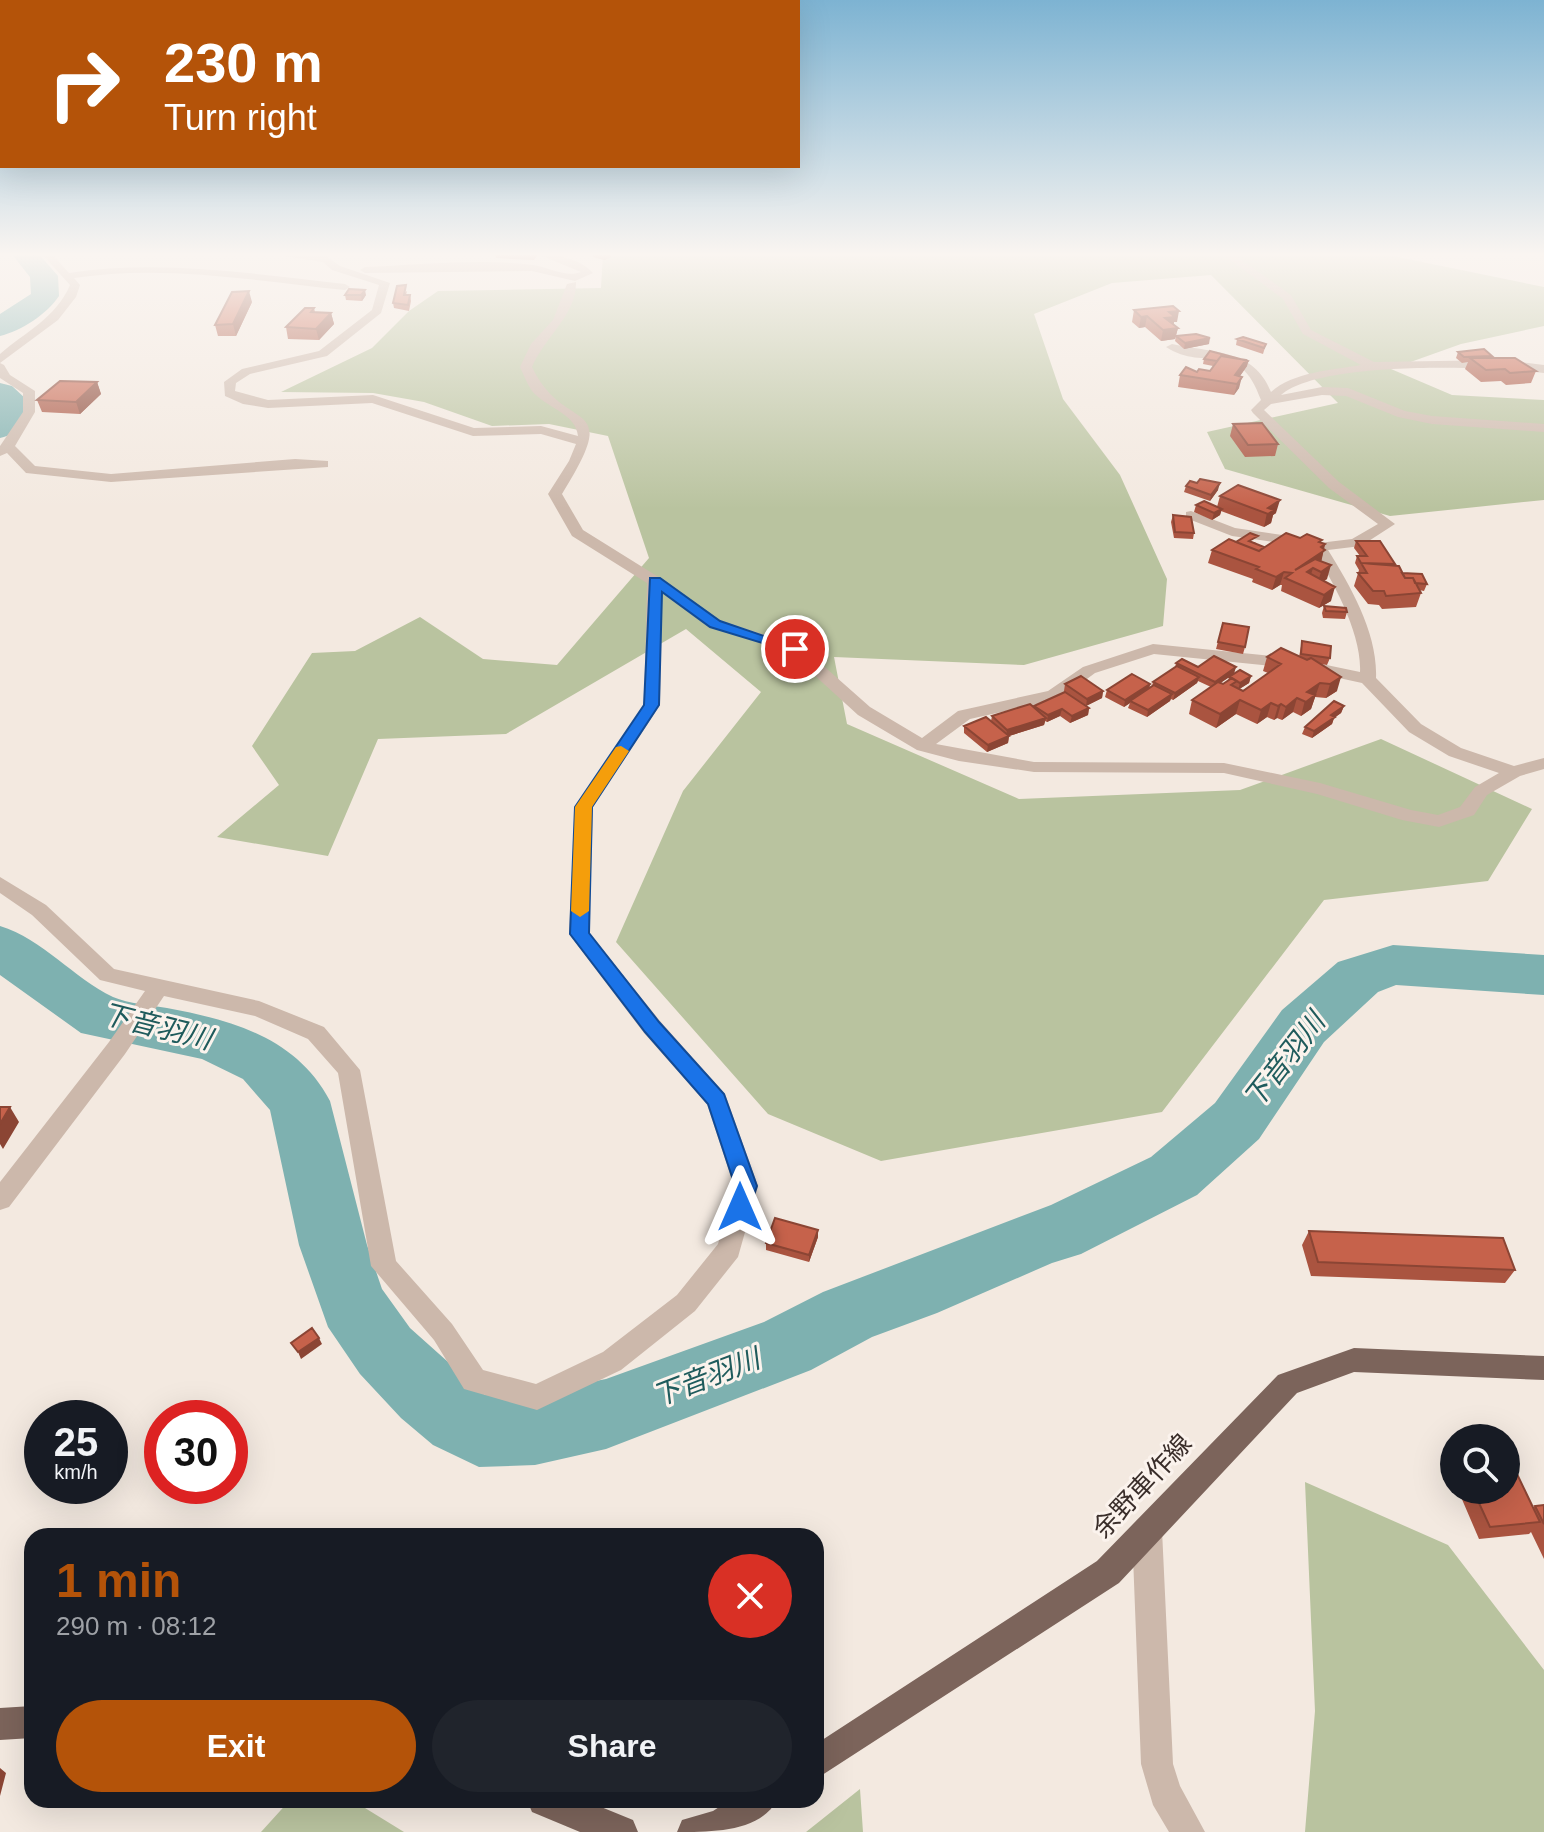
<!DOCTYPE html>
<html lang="en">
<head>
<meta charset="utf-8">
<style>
  :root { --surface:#171b24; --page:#20242c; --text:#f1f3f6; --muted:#9ea1a6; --accent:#b45309 }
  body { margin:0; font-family:Helvetica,"Noto Sans JP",sans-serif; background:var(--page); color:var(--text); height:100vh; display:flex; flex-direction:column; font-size:30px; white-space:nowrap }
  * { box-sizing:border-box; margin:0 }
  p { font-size:26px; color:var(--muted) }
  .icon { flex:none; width:44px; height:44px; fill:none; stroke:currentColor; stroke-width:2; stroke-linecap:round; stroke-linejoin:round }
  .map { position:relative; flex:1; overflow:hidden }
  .drawer { position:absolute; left:24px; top:1528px; width:800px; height:280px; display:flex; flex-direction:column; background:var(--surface); border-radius:24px; box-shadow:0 8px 32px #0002 }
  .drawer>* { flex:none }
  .banner { position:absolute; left:0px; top:0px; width:800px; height:168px; box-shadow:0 8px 32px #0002; background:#b45309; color:#fff; overflow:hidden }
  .fabs { position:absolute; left:1440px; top:1424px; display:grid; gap:16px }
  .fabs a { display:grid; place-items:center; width:80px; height:80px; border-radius:50%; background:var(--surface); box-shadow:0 8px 32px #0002; font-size:40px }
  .speed { position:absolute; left:24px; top:1400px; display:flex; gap:16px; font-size:40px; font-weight:700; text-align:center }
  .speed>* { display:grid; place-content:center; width:104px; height:104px; border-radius:50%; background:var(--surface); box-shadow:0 8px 32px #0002; line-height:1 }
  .speed small { font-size:20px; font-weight:400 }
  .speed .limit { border:12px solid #d22; background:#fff; color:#111 }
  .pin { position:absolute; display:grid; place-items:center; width:68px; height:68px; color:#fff; margin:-34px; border:4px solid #fff; border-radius:50%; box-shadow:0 2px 8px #0007 }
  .me { position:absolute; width:88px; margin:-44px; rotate:0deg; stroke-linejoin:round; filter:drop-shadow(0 0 6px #0008) }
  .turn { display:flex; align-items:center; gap:28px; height:168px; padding:0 32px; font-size:36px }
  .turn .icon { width:104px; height:104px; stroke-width:2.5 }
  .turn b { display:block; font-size:56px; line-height:68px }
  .round { display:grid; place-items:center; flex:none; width:84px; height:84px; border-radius:42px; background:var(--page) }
  .summary { display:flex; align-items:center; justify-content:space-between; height:136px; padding:0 32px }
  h1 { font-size:48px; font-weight:700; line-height:60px; color:var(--accent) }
  .action { display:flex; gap:16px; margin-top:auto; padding:16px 32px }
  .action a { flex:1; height:92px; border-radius:48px; background:var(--accent); color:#fff; font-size:32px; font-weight:700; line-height:92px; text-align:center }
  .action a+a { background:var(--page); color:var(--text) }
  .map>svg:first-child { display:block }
  .green { fill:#b9c39f }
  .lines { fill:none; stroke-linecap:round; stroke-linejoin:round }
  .river { fill:#7eb1b0; fill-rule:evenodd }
  .minor { fill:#ccb8ab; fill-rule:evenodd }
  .major { fill:#7c645b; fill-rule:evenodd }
  .wall { fill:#aa5440; fill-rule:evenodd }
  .shaded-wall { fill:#8b4534 }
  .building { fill:#c6624b; stroke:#8b4534; stroke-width:2 }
  .route { fill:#1a73e8; stroke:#114b97; stroke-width:2 }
  .slow { fill:#f59e0b }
  .labels { text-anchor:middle; stroke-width:6; stroke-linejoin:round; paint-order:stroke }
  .near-street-label { font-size:26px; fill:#3a2e2a; stroke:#fbf3ed }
  .near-water-label { font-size:28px; font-style:italic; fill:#1f5b5c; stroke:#fbf3ed }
</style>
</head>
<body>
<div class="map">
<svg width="1544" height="1832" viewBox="0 0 1544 1832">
  <rect width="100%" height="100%" fill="#f3e9e0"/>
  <!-- green -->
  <path class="green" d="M603 253H1378L1544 287V326L1461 344 1391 369 1452 395 1544 400V500L1390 516 1225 469 1207 432 1338 403 1211 275 1112 283 1034 314 1063 399 1120 475 1167 579 1163 626 1024 665 834 657 847 724 1019 799 1240 790 1381 739 1532 809 1488 881 1324 900 1162 1112 881 1161 768 1114 616 942 683 791 761 692 686 629 506 734 378 739 328 856 217 837 279 785 252 746 312 653 355 651 420 617 483 659 557 665 649 558 608 436 549 424 492 426 424 402 373 393 281 392 372 348 409 311 438 291 601 288Z
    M1305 1482 1448 1545 1544 1670V1832H1305L1315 1711Z
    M860 1789 863 1832H806Z
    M290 1800H352L404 1832H261Z"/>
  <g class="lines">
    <!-- river -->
    <path class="river" d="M11 253H38L58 276 59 296C47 314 21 331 0 336V314L31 294 30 277Z
      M0 383 12 386 27 400C27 422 22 433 0 438Z
      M0 926C43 939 73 978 113 997 129 1004 150 1005 167 1008 232 1020 297 1038 330 1101L367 1245 382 1289 410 1328 485 1395 535 1393 606 1379 764 1322 823 1292 1051 1205 1151 1157 1215 1103 1282 1010 1338 962 1393 945 1544 955V995L1396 985 1378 992 1324 1042 1259 1139 1197 1195 1081 1254 1052 1263 937 1313 872 1337 811 1370 606 1449 535 1465 479 1467 433 1445 401 1418 360 1374 328 1327 299 1245 270 1110 243 1079 202 1059 81 1033 0 975Z"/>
    <!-- minor -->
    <path class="minor" d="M41 253H51L69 273C161 259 254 274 345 284L350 287 345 290C256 281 164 264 74 278L80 285 76 297 58 320 0 363 4 365 10 375 35 391V412L15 446 35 466 111 474 295 459 328 461V467L111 482 26 473 7 453 0 456V446L23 412V393L0 378V354C25 332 56 318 70 285Z
      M265 253 326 256 340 266 390 283 381 313 327 356 250 374 236 383 235 391 268 400 373 395 474 428 541 426 578 436C576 413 546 408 532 391 527 384 524 375 520 367L531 344 553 320 567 284 576 282C577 314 544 338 532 367 565 437 625 393 562 494L583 530 660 578 721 621 801 646 870 707 922 738 958 711 1048 691 1083 667 1153 644 1293 658 1360 672C1362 633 1332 580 1312 547L1319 543 1352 539 1378 524 1329 488 1253 413 1251 410 1261 400C1239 337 1206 373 1166 347L1172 344C1211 353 1254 348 1271 392 1293 372 1332 370 1361 365L1303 334 1283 299 1221 253H1232L1291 295 1311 330 1374 362 1502 360 1544 365V373C1491 366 1320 360 1281 395L1322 387 1348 388 1405 411 1432 416 1544 424V432L1432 424 1398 417 1346 396 1322 395 1271 404 1264 410 1339 482 1395 524 1361 546 1328 550C1351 587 1378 634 1376 678L1421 724 1461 748 1514 766 1544 758V769L1520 776 1487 795 1474 815 1439 827 1402 820 1317 794 1224 773 1034 772 959 761 917 750 858 715 789 652 709 627 662 593 660 705 593 807 589 933 660 1021 725 1094 758 1186 738 1257 695 1311 621 1370 537 1410 464 1389 434 1340 371 1266 338 1073 308 1039 255 1016 164 996 125 1054 9 1207 0 1210V1182L109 1042 145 991 100 980 32 915 0 893V877L46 905 114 969 259 1001 324 1027 360 1070 396 1261 452 1324 483 1370 536 1384 603 1352 677 1295 718 1244 734 1186 707 1104 644 1033 569 934 575 807 644 705 647 583 572 536 548 494 569 461 576 444 541 434 473 436 372 403 268 408 243 404 225 396 224 382 242 369 319 351 372 310 379 285 332 270 323 262ZM1154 654 1293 668 1362 683 1409 732 1449 756 1499 773 1475 787 1460 807 1438 815 1411 810 1320 783 1224 763 1034 762 936 744 970 719 1060 699 1095 673Z
      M535 253C553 253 581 259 593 273L575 281 532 271 365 273 360 270 365 267C417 265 482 258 533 265 548 267 566 278 581 272Z
      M1191 511 1235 528 1303 538 1310 542 1303 546 1232 536 1186 518V512Z
      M1147 1515 1157 1520 1162 1530 1173 1764 1180 1786 1205 1832H1169L1153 1805 1141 1764 1132 1530 1137 1520Z"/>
    <!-- major -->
    <path class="major" d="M1354 1348 1544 1356V1380L1354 1372 1297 1393 1119 1583 816 1779V1744L1097 1561 1278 1375Z
      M32 1706V1738L0 1740V1708Z
      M527 1800H584L633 1820 638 1832H580L532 1812Z
      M730 1800H777C760 1832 713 1832 677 1832L682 1820 713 1811Z"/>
  </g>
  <!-- wall -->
  <path class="wall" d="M495 253H537V256L534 260 496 258Z
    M592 253H611V257L604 260 593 257Z
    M407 291 406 295H410L411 301 409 311 394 308 393 303Z
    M345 295H366L362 301 346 300Z
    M252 302 236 336H218L215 325Z
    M314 308 315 312 331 313 334 324 319 340 288 339 286 327Z
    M1134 310 1177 322H1174L1173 325 1178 328 1175 339 1161 341 1145 327 1139 328 1132 322Z
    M1176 336 1209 344 1184 349 1175 341Z
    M1237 339 1266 344 1263 354 1236 345Z
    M1458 352 1492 356V358L1536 371 1531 383 1506 385 1501 381 1481 382 1465 369 1468 362 1462 363 1456 358Z
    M1204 359 1248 361 1247 366 1240 376 1239 388 1234 395 1178 387 1180 375 1197 372 1210 371 1213 366 1203 364Z
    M97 382 101 394 80 414 42 412 37 400Z
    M1233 424 1278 444 1275 456 1245 457 1230 436Z
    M1186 486 1218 490 1210 501 1184 492Z
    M1220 496 1276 513 1273 515 1271 523 1264 527 1221 511 1220 515 1212 520 1194 512 1196 505 1217 507Z
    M1173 515 1194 533 1193 539 1174 538 1171 522Z
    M1300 538 1325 544 1321 561 1327 579 1323 581 1331 601 1319 608 1281 591 1282 585H1280L1272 590 1252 582 1253 579 1208 563 1212 550 1236 542H1256L1254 543 1264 547Z
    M1356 541 1395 566 1402 573 1427 584 1424 591 1419 590 1421 593 1416 607 1382 609 1379 605 1368 604 1354 586 1359 570 1355 563 1357 556H1360L1354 548Z
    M1324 606 1347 612 1345 619 1323 618 1322 613Z
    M1223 623 1245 647 1243 654 1216 649Z
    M1302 641 1330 658 1327 665 1321 664 1337 691 1326 698 1315 697 1311 709 1301 716 1293 712 1282 720 1277 718 1274 720 1267 717 1257 724 1236 714 1216 728 1189 714 1192 700 1211 687 1198 681 1197 683 1173 700 1171 699 1170 701 1147 717 1128 708 1130 703 1124 707 1105 697 1107 690 1150 684 1149 688 1152 686 1153 682 1175 668 1176 663 1251 676 1249 683 1239 689 1243 691 1268 673 1263 671 1267 657H1299ZM1229 677 1228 681 1223 684 1220 683Z
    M1065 684 1103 691 1102 698 1086 706 1089 708 1088 715 1070 723 1060 716 1047 722 1045 721 1044 725 1009 736 1008 743 987 752 964 733V726L991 721 992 716 1034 708V706L1065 692 1064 691Z
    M1344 706 1341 713 1334 718 1332 724 1312 738 1302 734 1305 727Z
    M818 1230V1237L809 1262 766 1250V1243Z
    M1309 1231 1515 1270 1505 1283 1311 1276 1302 1245Z
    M1454 1458V1482L1447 1467Z
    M1458 1490H1506L1533 1508 1535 1506 1544 1505V1559L1531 1532 1529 1534 1479 1539Z"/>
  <!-- shaded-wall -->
  <path class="shaded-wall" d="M608 253H611V257L604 260V255Z
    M365 290 366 295 362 301 361 295Z
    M249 291 252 302 236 336 233 324Z
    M1179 311 1177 322H1174L1173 328 1165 318 1169 312Z
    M331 313 334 324 319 340 316 329Z
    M1147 316 1145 327 1139 328 1141 317Z
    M1178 328 1175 339 1161 341 1163 330Z
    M1210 338 1209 344 1184 349 1185 343Z
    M1246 360 1248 361 1247 366 1235 383V375Z
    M1242 377 1239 388 1234 395 1237 384Z
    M97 382 101 394 80 414 76 402Z
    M1220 483 1218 490 1210 501 1211 495Z
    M1280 500 1276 513 1273 515 1271 523 1264 527 1268 508Z
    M1222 509 1220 515 1212 520 1214 513Z
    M1325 544 1321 563 1313 568 1309 581 1295 570Z
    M1331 565 1327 579 1317 585 1321 572Z
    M1284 572 1280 585 1272 590 1276 577Z
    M1335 587 1331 601 1319 608 1324 595Z
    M1236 667 1234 674 1213 688 1215 682Z
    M1251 676 1249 683 1238 690 1240 683Z
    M1199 677 1197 683 1173 700 1175 693Z
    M1341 677 1337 691 1326 698 1330 684Z
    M1320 683 1311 709 1301 716 1307 692Z
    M1150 684 1149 690 1130 701V703L1124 707 1125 700Z
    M1103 691 1102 698 1086 706 1087 699Z
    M1172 694 1170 701 1147 717 1148 710Z
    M1297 698 1293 712 1282 720 1286 707Z
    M1240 700 1236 714 1216 728 1220 714Z
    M1271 703 1267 717 1257 724 1261 710Z
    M1281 704 1277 718 1274 720 1278 706Z
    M1344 706 1341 713 1334 718 1332 724 1312 738 1314 731 1331 715Z
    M1089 708 1088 715 1070 723 1072 716Z
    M1062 709 1060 716 1047 722 1048 715Z
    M1046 718 1044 725 1009 736 1008 743 987 752 988 745 1006 737 1007 730Z
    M10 1107 19 1122 3 1149 0 1144V1124Z
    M818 1230V1237L809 1262V1255Z
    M319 1338 322 1344 301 1359 298 1352Z
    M0 1768 6 1773 0 1796Z"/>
  <!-- building -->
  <path class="building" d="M495 253H535L534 255Z
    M406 285 404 295H410L408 305 393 303 397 286Z
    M349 289 365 290 361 295H345Z
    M249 291 233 324 215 325 232 292Z
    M1173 306 1179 311 1169 312 1175 317 1165 318 1178 328 1163 330 1147 316 1141 317 1134 310Z
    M305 308H314L311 312 331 313 316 329 286 327Z
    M1196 334 1210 338 1185 343 1176 336Z
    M1243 337 1266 344 1264 348 1237 339Z
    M1484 349 1492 356 1464 357 1458 352Z
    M1210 351 1248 361 1244 366 1246 360 1221 356 1217 361 1204 359Z
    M1221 356 1246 360 1235 375 1242 377 1237 384 1180 375 1186 367 1197 372 1199 369 1210 371Z
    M1470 358H1515L1536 371 1510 373 1505 369 1486 370Z
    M60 381 97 382 76 402 37 400Z
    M1262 423 1278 444 1248 445 1233 424Z
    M1200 479 1220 483 1211 495 1186 486 1190 481 1197 483Z
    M1238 485 1280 500 1268 508 1274 510 1268 514 1220 496Z
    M1204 501 1222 509 1214 513 1196 505Z
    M1173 515 1191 517 1194 533 1175 532Z
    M1250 533 1258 536 1249 541 1264 547 1259 551 1236 542Z
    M1286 533 1300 538 1307 534 1322 540 1319 542 1325 544 1321 547 1325 550 1295 570 1315 559 1331 565 1321 572 1313 568 1307 572 1335 587 1324 595 1285 578 1292 573 1284 572 1276 577 1256 569 1259 567 1212 550 1229 539 1259 551Z
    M1356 541H1380L1395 564 1361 563 1357 556H1367Z
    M1361 563 1399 566 1405 578H1413L1421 593 1386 596 1384 591H1373L1358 573H1367Z
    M1402 573 1422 574 1427 584 1415 583 1413 578H1405Z
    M1324 606 1346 608 1347 612 1326 611Z
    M1223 623 1249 627 1245 647 1218 642Z
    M1302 641 1331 646 1330 658 1301 654Z
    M1281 648 1307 660 1311 658 1341 677 1330 684 1320 683 1307 692 1315 695 1306 702 1297 698 1286 707 1281 704 1278 706 1271 703 1261 710 1240 700 1220 714 1192 700 1218 682 1223 684 1232 678 1237 681 1231 685 1243 691 1281 664 1267 657Z
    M1214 656 1236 667 1215 682 1176 663 1182 659 1198 667Z
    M1177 666 1199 677 1175 693 1153 682Z
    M1240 670 1251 676 1240 683 1229 677Z
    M1132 674 1150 684 1125 700 1107 690Z
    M1081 676 1103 691 1087 699 1065 684Z
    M1154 685 1172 694 1148 710 1130 701Z
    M1065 692 1089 708 1072 716 1062 709 1048 715 1034 706Z
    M1334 701 1344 706 1331 715 1335 717 1314 731 1305 727Z
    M1030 704 1046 718 1007 730 992 716Z
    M986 717 1009 736 988 745 964 726Z
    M0 1107H10L0 1124Z
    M775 1218 818 1230 809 1255 766 1243Z
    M1309 1231 1503 1238 1515 1270 1318 1262Z
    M312 1328 319 1338 298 1352 291 1343Z
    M1506 1451 1540 1522 1490 1527 1473 1490H1506Z
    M1544 1505V1524L1535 1506Z"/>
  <!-- sky -->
  <linearGradient id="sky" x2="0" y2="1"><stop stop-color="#7db3d2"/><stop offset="0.5" stop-color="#faf5f1"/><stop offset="1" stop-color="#faf5f1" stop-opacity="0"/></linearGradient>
  <rect width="1544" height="509" fill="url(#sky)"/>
  <!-- route -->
  <path class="route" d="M650 578H660L720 621 802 649 795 653 710 627 662 592 659 705 592 807 589 933 659 1022 724 1094 757 1186 748 1213 740 1216 733 1213 729 1207 735 1186 708 1104 645 1032 570 934 575 807 644 705Z"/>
  <!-- slow -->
  <path class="slow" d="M621 746 629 751 592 807 589 911 580 917 571 911 575 807 616 747Z"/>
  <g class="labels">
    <!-- near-street labels -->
    <g class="near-street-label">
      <text transform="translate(1142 1486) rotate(-47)" y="9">余野車作線</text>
    </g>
    <!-- near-water labels -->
    <g class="near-water-label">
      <text transform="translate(157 1026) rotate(14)" y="10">下音羽川</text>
      <text transform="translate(1284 1060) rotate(-52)" y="10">下音羽川</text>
      <text transform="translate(706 1377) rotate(-21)" y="10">下音羽川</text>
    </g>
  </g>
</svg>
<div class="fabs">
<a><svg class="icon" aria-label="search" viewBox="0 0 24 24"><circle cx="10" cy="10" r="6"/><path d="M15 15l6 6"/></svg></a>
</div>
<div class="speed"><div>25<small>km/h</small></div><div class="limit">30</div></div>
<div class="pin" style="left:795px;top:649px;background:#d93025"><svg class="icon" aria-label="arrive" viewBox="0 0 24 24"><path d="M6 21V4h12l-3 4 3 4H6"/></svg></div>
<svg class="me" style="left:740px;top:1207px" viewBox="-20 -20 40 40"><path d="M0-17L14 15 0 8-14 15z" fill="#1a73e8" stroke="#fff" stroke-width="4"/></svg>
<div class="banner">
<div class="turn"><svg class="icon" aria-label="right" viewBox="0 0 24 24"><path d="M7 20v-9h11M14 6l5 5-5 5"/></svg><div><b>230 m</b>Turn right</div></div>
</div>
<section class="drawer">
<div class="summary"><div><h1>1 min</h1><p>290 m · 08:12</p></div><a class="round" style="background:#d93025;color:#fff"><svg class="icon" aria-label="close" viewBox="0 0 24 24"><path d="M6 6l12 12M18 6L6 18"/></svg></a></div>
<div class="action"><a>Exit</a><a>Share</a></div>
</section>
</div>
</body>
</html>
